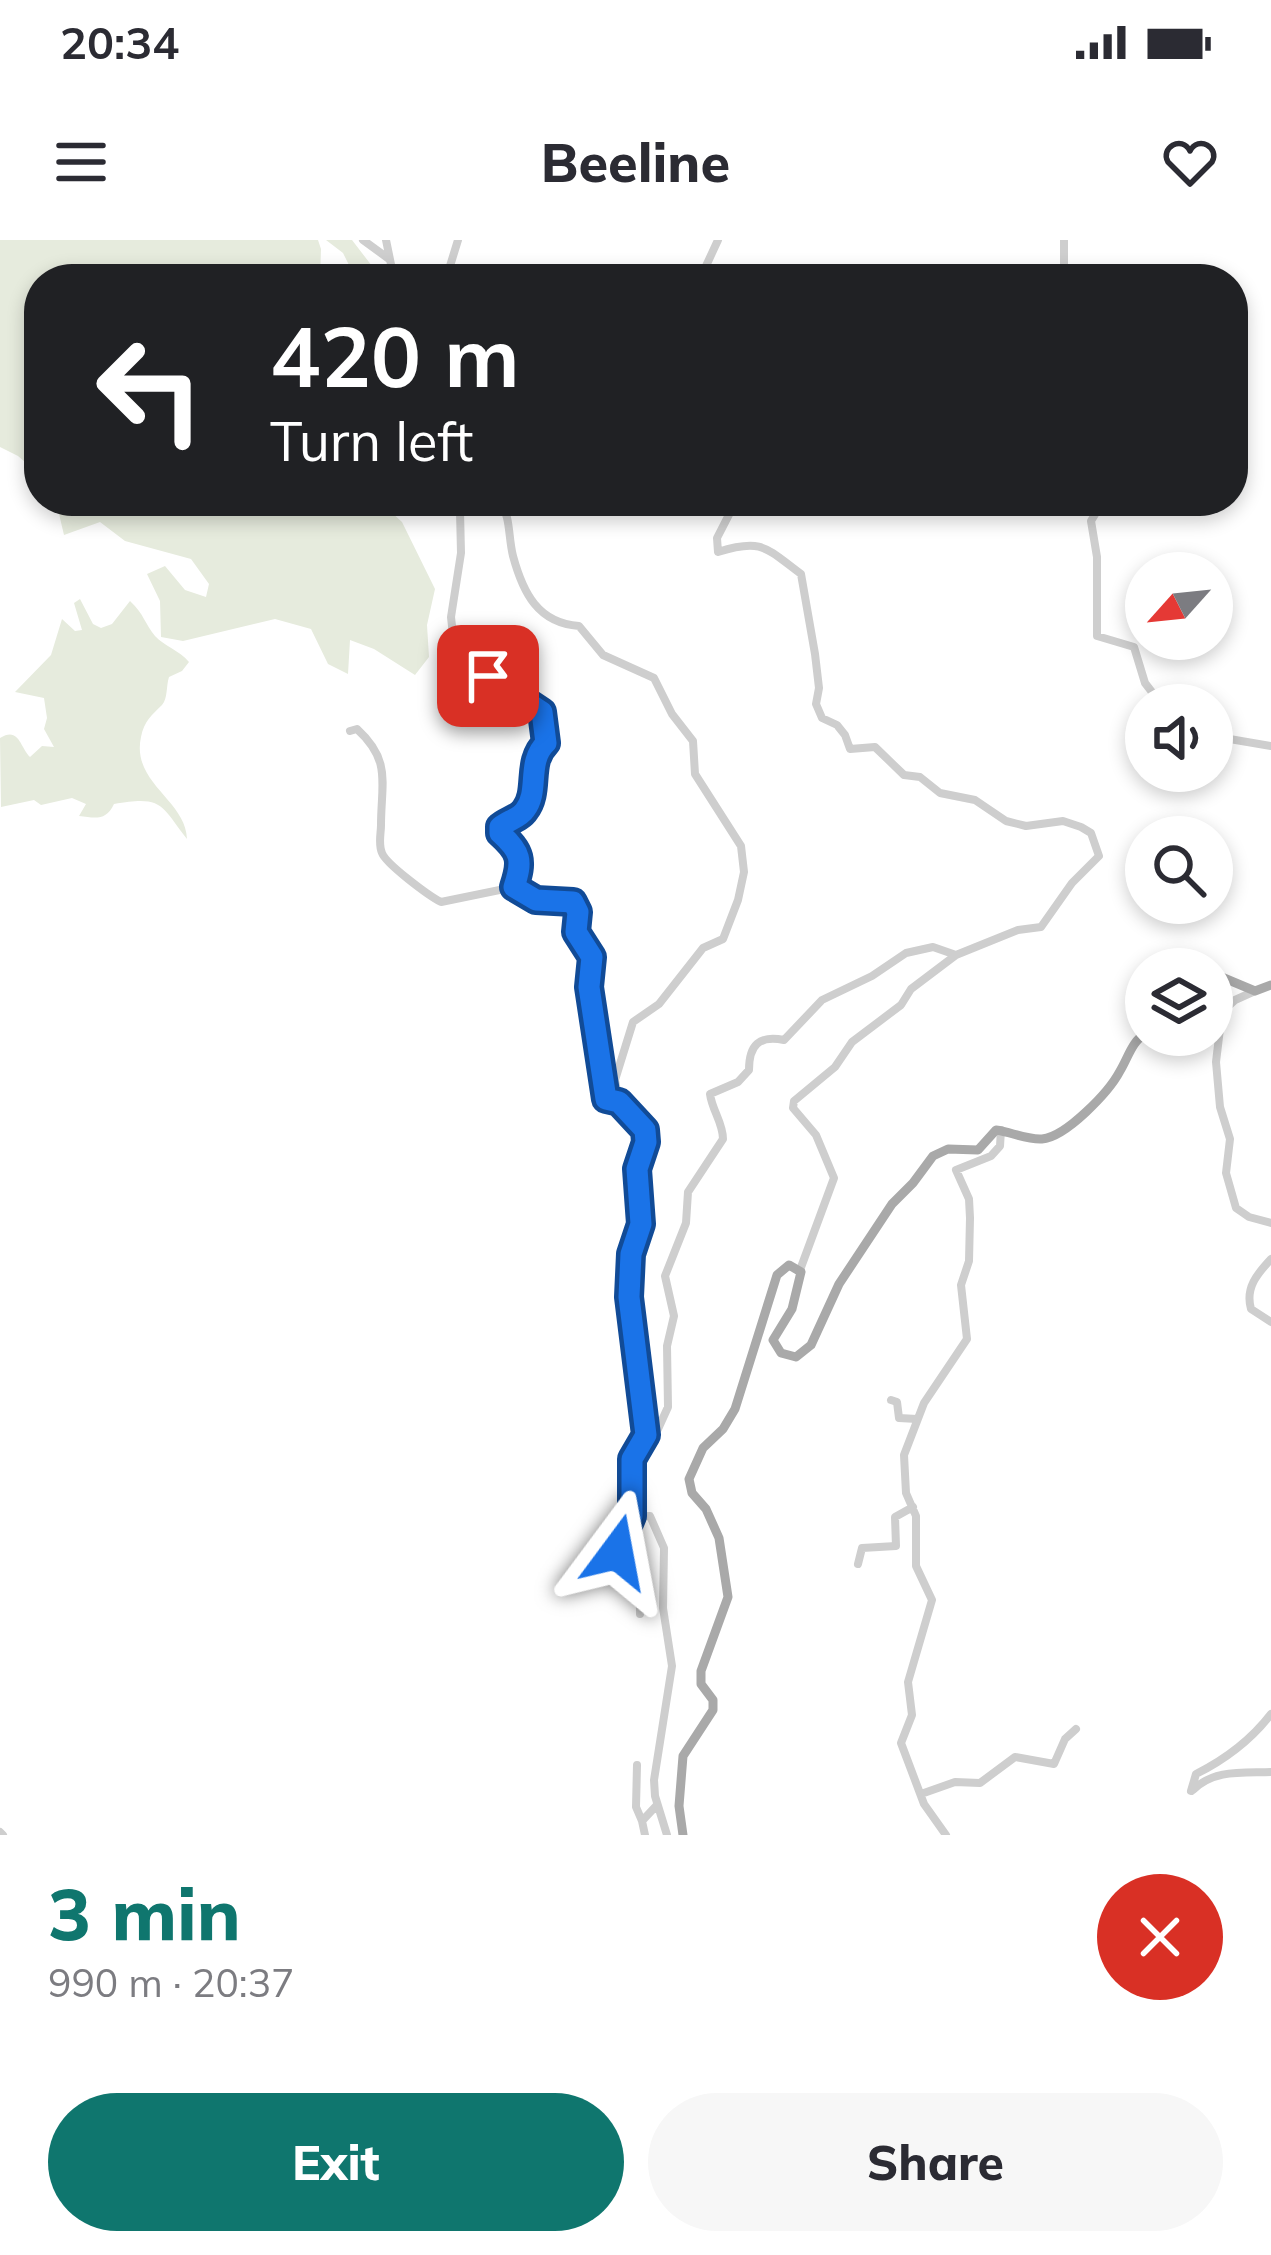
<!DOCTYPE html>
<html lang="en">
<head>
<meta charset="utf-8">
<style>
  :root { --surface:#fff; --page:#f7f7f7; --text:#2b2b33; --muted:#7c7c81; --accent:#0f766e }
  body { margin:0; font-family:Mulish,sans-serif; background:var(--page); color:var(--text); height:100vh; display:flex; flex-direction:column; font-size:45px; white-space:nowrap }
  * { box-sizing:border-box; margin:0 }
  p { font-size:39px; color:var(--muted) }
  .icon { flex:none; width:66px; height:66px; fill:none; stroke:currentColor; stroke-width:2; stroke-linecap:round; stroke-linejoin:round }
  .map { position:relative; height:1595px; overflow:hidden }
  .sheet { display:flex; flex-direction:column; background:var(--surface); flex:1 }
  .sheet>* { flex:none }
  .banner { position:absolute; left:24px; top:24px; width:1224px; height:252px; border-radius:48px; box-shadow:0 6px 18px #0003; background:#202124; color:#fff; overflow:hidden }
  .needle { width:78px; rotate:243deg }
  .fabs { position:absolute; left:1125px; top:312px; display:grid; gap:24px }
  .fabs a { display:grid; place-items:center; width:108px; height:108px; border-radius:50%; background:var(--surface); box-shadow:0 6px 18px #0003; font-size:60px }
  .pin { position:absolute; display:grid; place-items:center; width:102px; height:102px; color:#fff; margin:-51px; border-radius:24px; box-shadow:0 6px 18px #0006 }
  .me { position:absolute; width:132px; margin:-66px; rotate:13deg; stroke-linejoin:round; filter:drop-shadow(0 0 9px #0008) }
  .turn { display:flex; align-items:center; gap:42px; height:252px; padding:0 48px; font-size:54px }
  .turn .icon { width:156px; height:156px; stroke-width:2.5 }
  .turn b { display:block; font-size:84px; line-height:102px }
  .round { display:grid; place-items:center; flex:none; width:126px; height:126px; border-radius:63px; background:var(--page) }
  .overview { display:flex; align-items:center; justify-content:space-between; height:204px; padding:0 48px }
  h1 { font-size:72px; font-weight:800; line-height:90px; color:var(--accent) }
  .cta { display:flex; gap:24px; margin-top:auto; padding:24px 48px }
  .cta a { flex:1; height:138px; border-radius:72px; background:var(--accent); color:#fff; font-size:48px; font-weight:800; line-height:138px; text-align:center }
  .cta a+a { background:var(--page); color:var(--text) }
  .status { display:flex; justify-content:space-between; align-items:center; height:84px; padding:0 60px; background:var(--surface); direction:ltr }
  .status svg { height:33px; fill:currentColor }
  header { display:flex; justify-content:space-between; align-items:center; height:156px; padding:0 48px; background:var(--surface); font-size:54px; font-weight:800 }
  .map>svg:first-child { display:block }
  .green { fill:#e6ebdd }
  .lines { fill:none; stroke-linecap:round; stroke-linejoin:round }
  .minor { stroke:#cecece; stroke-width:8 }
  .major { stroke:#a9a9a9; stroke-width:9 }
  .route-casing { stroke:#114b97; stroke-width:30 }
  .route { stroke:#1a73e8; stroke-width:21 }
</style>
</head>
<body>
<div class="status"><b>20:34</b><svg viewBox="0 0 49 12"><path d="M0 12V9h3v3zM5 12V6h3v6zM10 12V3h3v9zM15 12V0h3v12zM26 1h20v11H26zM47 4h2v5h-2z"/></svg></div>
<header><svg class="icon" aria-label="menu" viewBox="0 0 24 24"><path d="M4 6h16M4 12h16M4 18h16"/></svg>Beeline<svg class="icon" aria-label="heart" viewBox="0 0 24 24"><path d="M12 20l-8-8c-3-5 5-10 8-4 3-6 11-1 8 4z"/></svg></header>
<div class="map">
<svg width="1271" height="1595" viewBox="0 0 1271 1595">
  <rect width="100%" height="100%" fill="#fff"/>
  <!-- green -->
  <path class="green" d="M0 0H318L321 9 320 39H295L288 32 279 35V39H39V234L18 216 0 207Z
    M326 0H352L382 39H346L327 29 350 27 343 13Z
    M56 261H379L402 282 435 349 427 385 429 417 415 435 374 409 350 400 348 434 328 424 311 389 275 379 183 401 161 397 160 361 147 334 165 326 185 350 206 357 209 344 191 319 125 301 100 282 64 295Z
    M80 359 93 384 101 388 112 384 130 361C144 374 145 384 155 396 164 406 179 410 189 422L182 431 169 437C166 446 168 458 162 465 152 475 144 481 141 497 131 543 186 560 187 599 161 566 164 555 114 564 106 581 96 578 79 576L86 564 72 558 41 565 34 560 1 567 0 498C19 486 20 507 30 517L42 506 54 507 44 489 47 478 44 458 15 452 51 415 62 379 75 391 82 390 74 363Z"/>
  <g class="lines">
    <!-- minor -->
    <path class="minor" d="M363 0 389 19
      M386 0 394 39
      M1064 0V39
      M446 39 458 0
      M700 39 718 0
      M450 261 460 271 461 313 451 377 453 395 481 431 542 472 546 503C526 522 540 551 525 570 520 578 507 581 500 587L521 618 514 647
      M500 261C511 278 508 296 513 316 523 353 538 383 579 386L603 415 654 438 672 474 693 501 695 534 741 606 744 632 738 660 723 699 703 708 659 764 633 782 615 840 619 862 645 890 646 902 637 929 641 984 631 1014 629 1057 646 1195 632 1219V1277L650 1276 664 1308 663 1368 672 1426 654 1540 655 1556 667 1595
      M1103 261 1091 281 1097 317V396L1134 407 1145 443 1155 456 1194 465
      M350 491 357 489C392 521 381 543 381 585 381 594 378 604 382 613 386 624 429 656 441 662L514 647 535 660 573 662 578 672 576 692 592 717 589 747 606 859 619 862
      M1212 496 1271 506
      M1255 751 1235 760 1222 772 1216 822 1220 867 1230 899 1226 933 1236 968 1249 977 1271 983
      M1271 1019C1257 1034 1245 1048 1251 1069L1271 1082
      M800 1030 834 938 816 895 793 868 794 861 835 827 852 802 901 765 911 749 956 715
      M891 1160 897 1162 899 1178 917 1179
      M646 1195 658 1189 668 1167 667 1106 674 1076 665 1036 686 983 688 952 723 899C723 883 712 870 710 854L738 842 749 830C749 805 759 795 784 800L822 760 872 736 906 713 933 707 956 715 1018 690 1041 687 1072 643 1099 616 1091 593 1081 587 1063 581 1026 586 1006 581 975 560 940 553 920 537 904 535 875 507 850 509 845 495 837 485 822 478 816 464 819 448 815 414 801 334C766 308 762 298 718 312L717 298 736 261
      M632 1277C593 1347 642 1328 640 1374
      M858 1324 862 1308 896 1306 895 1277 913 1267
      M637 1525 636 1567 642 1581
      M1193 1550C1214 1529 1243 1533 1271 1532
      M1191 1551 1196 1534C1226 1519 1251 1500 1271 1474
      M921 1554 955 1542 980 1543 1015 1517 1054 1524 1065 1499 1076 1489
      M0 1592 3 1595
      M645 1595 642 1581 657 1565
      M946 1595 924 1564 901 1503 912 1475 908 1442 932 1360 916 1326V1276L906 1253 904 1215 924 1163 967 1099 961 1045 969 1021 970 978 969 959 956 930 991 916 1000 906 1001 890"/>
    <!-- major -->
    <path class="major" d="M1212 733 1255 751 1271 745
      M683 1595 679 1566 683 1516 713 1470V1460L701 1444V1431L728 1357 719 1298 706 1269 692 1253 689 1239 703 1208 723 1189 735 1169 777 1035 789 1025 801 1032 792 1069 773 1100 781 1113 796 1117 811 1105 839 1044 892 964 913 943 933 916 948 909 978 910 996 890C1011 892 1027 900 1042 899 1066 897 1109 852 1120 831 1128 818 1132 801 1146 793"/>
  </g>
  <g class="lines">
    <defs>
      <path id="route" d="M488 436 542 472 546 503C526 522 540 551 525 570 520 578 507 581 500 587V593C521 612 523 620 514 647L536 660 573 662 578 672 576 692 592 717 589 747 606 859 619 862 645 890 646 902 637 929 641 984 631 1014 629 1057 646 1195 632 1219V1276L617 1312"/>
    </defs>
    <!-- route casing -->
    <use href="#route" class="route-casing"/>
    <!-- route -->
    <use href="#route" class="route"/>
  </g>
</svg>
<div class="fabs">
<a><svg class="needle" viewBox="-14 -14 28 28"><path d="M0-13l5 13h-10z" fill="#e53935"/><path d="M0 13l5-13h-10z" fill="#7c7c81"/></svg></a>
<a><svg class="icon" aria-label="sound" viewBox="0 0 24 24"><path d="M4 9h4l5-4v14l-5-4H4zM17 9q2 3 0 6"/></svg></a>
<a><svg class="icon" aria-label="search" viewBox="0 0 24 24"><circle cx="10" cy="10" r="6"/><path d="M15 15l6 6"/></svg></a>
<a><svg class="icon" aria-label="layers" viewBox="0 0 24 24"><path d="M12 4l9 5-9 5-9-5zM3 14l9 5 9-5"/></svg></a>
</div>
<div class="pin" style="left:488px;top:436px;background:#d93025"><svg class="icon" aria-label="arrive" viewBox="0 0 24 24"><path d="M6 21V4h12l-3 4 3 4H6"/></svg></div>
<svg class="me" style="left:617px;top:1312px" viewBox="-20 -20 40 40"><path d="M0-17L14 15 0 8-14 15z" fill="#1a73e8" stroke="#fff" stroke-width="4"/></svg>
<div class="banner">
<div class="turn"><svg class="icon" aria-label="left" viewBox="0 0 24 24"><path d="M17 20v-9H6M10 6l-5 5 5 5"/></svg><div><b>420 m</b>Turn left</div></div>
</div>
</div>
<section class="sheet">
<div class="overview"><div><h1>3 min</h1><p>990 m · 20:37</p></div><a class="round" style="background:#d93025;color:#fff"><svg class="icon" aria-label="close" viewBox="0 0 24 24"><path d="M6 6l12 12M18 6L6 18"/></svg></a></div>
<div class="cta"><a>Exit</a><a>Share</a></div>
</section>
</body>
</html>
